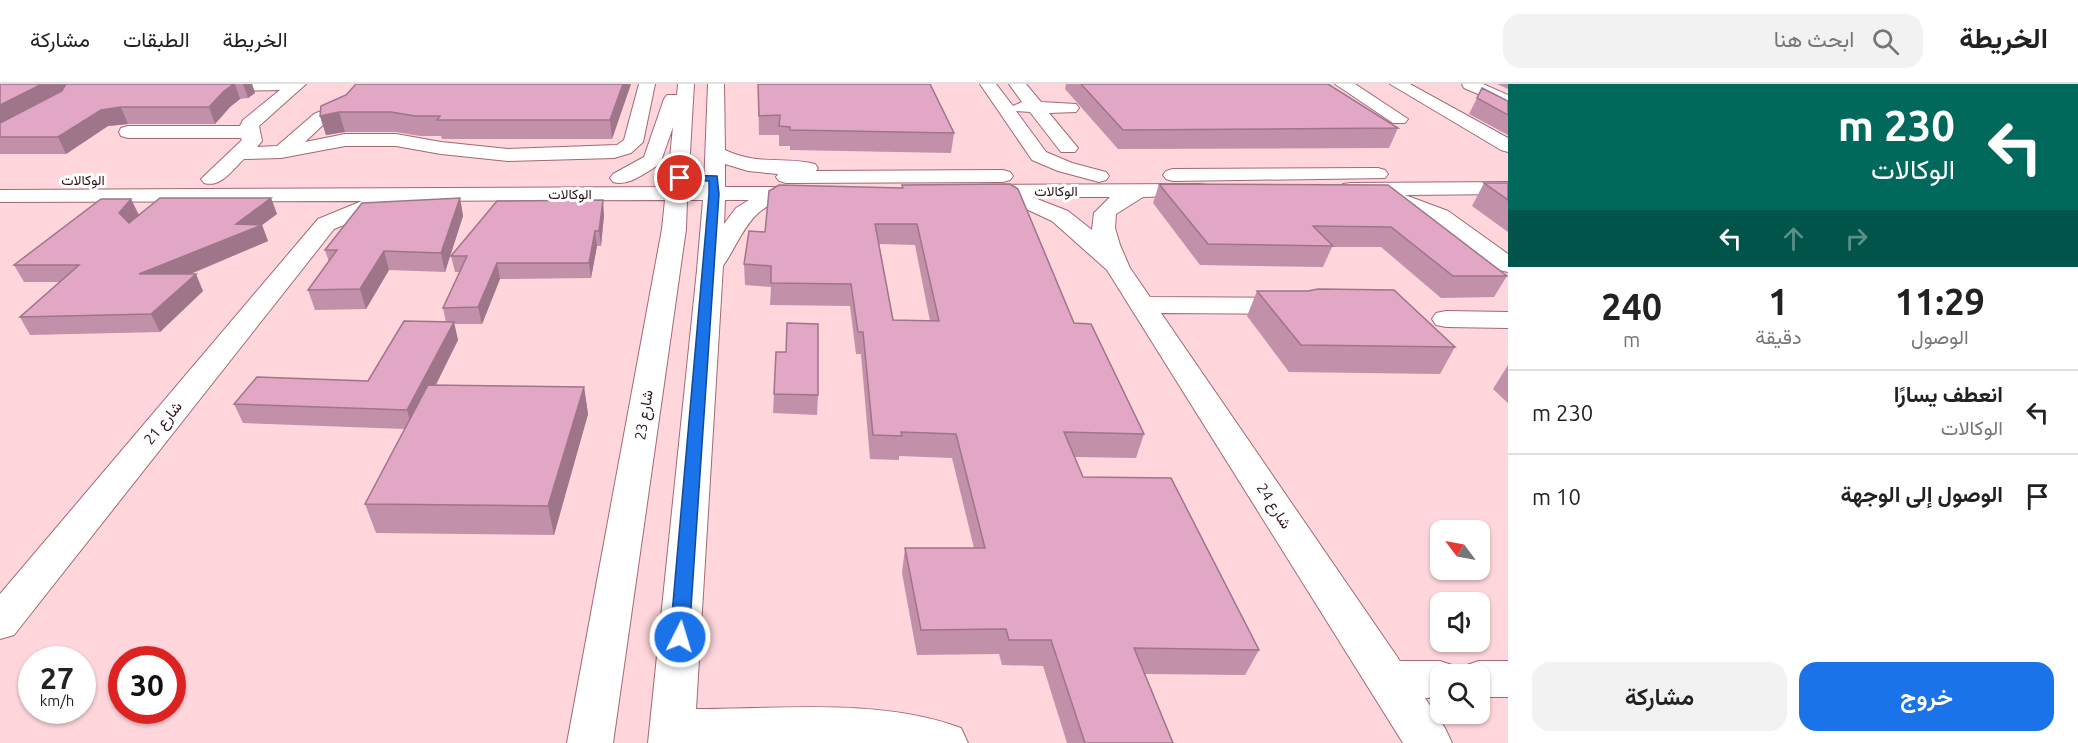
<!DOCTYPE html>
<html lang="ar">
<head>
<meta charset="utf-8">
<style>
  :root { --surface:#fff; --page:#f2f2f2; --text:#222; --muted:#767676; --line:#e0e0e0; --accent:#1a73e8 }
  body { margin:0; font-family:Ubuntu,Vazirmatn,sans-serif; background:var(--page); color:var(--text); direction:rtl; height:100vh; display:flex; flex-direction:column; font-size:22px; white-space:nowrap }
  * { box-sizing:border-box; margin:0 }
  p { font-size:20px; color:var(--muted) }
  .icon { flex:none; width:33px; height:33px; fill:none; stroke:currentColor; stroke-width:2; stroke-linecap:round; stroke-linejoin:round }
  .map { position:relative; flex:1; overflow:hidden; direction:ltr }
  .drawer { display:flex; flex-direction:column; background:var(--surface); width:570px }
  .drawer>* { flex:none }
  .top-card { background:#00695c; color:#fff; overflow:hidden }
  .needle { width:39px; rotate:302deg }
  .tools { position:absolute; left:1430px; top:436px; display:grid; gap:12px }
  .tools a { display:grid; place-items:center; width:60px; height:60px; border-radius:12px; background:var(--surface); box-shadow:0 2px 4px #0004; font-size:30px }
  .speed { position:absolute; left:18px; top:562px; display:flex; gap:12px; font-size:30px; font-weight:700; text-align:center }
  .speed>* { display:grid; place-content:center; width:78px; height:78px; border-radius:50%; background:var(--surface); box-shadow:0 2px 4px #0004; line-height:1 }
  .speed small { font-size:15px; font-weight:400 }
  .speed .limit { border:9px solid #d22; background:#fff; color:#111 }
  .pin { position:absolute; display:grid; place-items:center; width:51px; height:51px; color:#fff; margin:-26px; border:3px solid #fff; border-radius:50%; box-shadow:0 2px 6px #0007 }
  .me { position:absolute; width:66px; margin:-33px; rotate:5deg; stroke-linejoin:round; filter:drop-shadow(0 0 4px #0008) }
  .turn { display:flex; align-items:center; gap:21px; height:126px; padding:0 24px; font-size:27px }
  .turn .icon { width:78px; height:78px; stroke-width:2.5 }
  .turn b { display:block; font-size:42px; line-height:51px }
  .lanes { display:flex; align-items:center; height:57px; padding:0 24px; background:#0003; justify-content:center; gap:30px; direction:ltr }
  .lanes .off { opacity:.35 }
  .eta { display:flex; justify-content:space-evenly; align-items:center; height:102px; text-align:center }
  .eta b { font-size:36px; font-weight:600; line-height:42px }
  .button { display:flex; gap:12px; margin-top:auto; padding:12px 24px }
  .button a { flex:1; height:69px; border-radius:18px; background:var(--accent); color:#fff; font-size:24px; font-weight:600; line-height:69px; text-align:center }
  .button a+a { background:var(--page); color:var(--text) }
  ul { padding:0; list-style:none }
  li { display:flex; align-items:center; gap:18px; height:84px; padding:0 24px; border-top:2px solid var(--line) }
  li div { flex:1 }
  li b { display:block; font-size:22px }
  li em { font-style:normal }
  header { display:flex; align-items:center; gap:36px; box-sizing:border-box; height:84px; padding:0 30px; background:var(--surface); border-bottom:2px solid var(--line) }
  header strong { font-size:28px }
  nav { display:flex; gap:33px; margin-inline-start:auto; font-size:21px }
  .search { width:420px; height:54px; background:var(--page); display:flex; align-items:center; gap:15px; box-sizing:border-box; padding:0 21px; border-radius:18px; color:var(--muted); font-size:22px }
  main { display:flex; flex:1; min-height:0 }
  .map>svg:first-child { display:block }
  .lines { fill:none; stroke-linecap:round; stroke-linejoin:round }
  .minor-casing { stroke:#a36873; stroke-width:2 }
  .minor { fill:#fff; fill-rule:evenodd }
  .wall { fill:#c290a9; fill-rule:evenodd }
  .shaded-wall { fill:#9e7589 }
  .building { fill:#e1a7c4; stroke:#9e7589; stroke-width:1.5; fill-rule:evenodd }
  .route { fill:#1a73e8; stroke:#114b97; stroke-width:1.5 }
  .labels { text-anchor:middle; stroke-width:6; stroke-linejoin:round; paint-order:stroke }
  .far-street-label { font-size:14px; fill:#2a1418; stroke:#fff }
  .street-label { font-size:15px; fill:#2a1418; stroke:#fff }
</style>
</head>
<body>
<header>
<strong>الخريطة</strong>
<div class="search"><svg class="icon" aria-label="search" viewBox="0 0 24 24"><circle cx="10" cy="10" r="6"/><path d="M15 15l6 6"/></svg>ابحث هنا</div>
<nav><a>الخريطة</a><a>الطبقات</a><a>مشاركة</a></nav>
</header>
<main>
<section class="drawer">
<div class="top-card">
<div class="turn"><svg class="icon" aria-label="left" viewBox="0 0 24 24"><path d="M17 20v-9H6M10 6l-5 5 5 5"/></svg><div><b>230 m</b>الوكالات</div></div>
<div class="lanes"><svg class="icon" aria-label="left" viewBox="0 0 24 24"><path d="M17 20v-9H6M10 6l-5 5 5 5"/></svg><svg class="icon off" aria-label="ahead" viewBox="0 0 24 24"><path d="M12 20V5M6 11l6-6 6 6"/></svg><svg class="icon off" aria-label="right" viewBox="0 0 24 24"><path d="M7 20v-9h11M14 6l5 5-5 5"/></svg></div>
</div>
<div class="eta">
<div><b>11:29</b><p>الوصول</p></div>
<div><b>1</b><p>دقيقة</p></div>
<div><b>240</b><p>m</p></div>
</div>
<ul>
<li><svg class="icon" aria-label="left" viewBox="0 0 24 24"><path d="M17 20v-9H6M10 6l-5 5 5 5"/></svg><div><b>انعطف يسارًا</b><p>الوكالات</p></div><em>230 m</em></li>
<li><svg class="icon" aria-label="arrive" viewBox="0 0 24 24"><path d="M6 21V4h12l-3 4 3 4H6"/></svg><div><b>الوصول إلى الوجهة</b></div><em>10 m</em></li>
</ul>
<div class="button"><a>خروج</a><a>مشاركة</a></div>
</section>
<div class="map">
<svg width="1508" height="659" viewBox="0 0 1508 659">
  <rect width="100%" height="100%" fill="#fed6dc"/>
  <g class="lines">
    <defs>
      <path id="minor" d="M204 0H306L259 42 262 57 257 63 277 62 314 30 338 20 358 0H375L350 28 326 38 305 58 345 50H396L441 58 508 65 617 61 624 56 639 0H655L643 58 631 69 614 74 508 77 441 70 396 62H345L281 74 244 75C232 86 221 104 204 99L201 95 242 56 241 54H128L121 52 119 48 121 44 128 42H240L243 36 280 6 211 7 205 6Z
        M678 0H694L688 103H704L708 0H724L725 66C758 82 783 72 815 80L818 84 816 87 1003 86 1010 88 1013 92 1010 96 1003 98 786 99 779 97 776 93 778 90 748 87 725 80V103H812L820 104 823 109 820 114C808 116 797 114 786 116 749 122 741 156 723 182L696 625C782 625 881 614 961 644L968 659H648L697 186 703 116H687L686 145 613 659H567L662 145 665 116 393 117 390 122 334 145 14 551 0 555V510L318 135 362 117 0 118V106L667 103 673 43 660 80C646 88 629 103 613 98L610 94 613 90 644 73 664 15 667 11H677ZM725 116H749L736 124 724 140Z
        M980 0H996L1013 22 1022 18 1009 0H1026L1041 18 1076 20 1079 24 1076 28 1049 29 1078 64 1075 68H1061L1030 28 1016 27 1046 68 1072 79 1106 88 1109 92 1106 96 1099 98 1058 87 1032 76Z
        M1335 0H1355L1408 35 1405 39H1393Z
        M1390 0H1410L1508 54V68L1501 66Z
        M1462 0H1483L1508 11V23L1464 4Z
        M1378 84 1385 86 1388 90 1385 94 1173 97 1166 95 1163 91 1166 87 1173 85Z
        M1508 98V110L1405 111 1448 127 1508 170V188L1499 186 1432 137 1380 117 1378 111 1343 110 1340 105 1343 100 1351 99Z
        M1199 100 1207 101 1210 106 1207 111 1143 113 1116 130 1115 144 1120 161 1130 184 1150 213 1294 214 1303 216 1307 222 1303 228 1294 230 1161 229 1400 577H1440L1455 582 1460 590 1464 582 1479 577H1508V613H1479V591H1440V613L1425 614 1445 644 1452 659H1403L1107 186 1052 137 1026 125 1009 121 1006 116 1008 113 968 112 965 107 968 102 976 101ZM1032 113H1110L1094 129 1092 146 1068 127Z
        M1446 227 1508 228V244L1446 243 1436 241 1432 235 1436 229Z"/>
    </defs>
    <!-- minor casing -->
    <use href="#minor" class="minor-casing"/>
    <!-- minor -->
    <use href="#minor" class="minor"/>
  </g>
  <!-- wall -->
  <path class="wall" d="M0 0H252L255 9 248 14 240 15 230 23 215 40H128L108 42 66 70H0Z
    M631 0 612 55H442L441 52H420L396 48H345L326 51 320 32 321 22Z
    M758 0 954 49 951 69 790 66V62H779V51H759Z
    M1066 0H1328L1398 44 1389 64 1118 65 1065 5Z
    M1497 0H1508V5Z
    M1482 4 1508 17V51L1469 30Z
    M1484 99H1508V148L1472 122Z
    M1159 100 1388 101 1507 192 1494 213 1441 214 1381 163H1332L1323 183 1200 181 1153 119Z
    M902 101 1074 239 1144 350 1136 374 1075 373 1083 393 1259 566 1245 591 1145 590 1173 659H1067L1043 582 1002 581 999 570 917 571 902 489 905 464H974L952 374 899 372V376L870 375 861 270H856L850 222 770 221 771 203 745 201 744 180 765 148 902 104ZM879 160 915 161 930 237 893 236Z
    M271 114 277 130 262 141 268 157 191 190 203 207 160 248 30 251 20 233 59 198H24L14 181 138 131Z
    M460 114 463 132 445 188 389 186 366 225 315 226 308 206 329 178 325 166Z
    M604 131 601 162H597L591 194 500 195 482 240H454L458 256 436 301 584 303 588 330 554 451 376 449 365 420 405 345 243 339 234 320 368 297 446 238 443 224 460 188H455L451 172Z
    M1257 207 1455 263 1440 290 1289 288 1247 232Z
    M1508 281V319L1493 305Z
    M774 310 818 311 817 331 773 329Z"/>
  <!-- shaded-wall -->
  <path class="shaded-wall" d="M42 0H79L0 41V21Z
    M234 0H235L240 15 230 23 215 40 209 23 224 7Z
    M243 0H252L255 9 248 14Z
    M623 0H631L612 55 610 36Z
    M121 23 128 40 108 42 66 70 58 53 101 26Z
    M339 28 345 48 326 51 320 32Z
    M271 114 277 130 262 141 268 157 147 208 139 190 236 140Z
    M460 114 463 132 445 188 441 169Z
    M131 115 139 131 126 145 119 129Z
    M603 116 604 131 601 162 599 147Z
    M595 147 597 162 591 194 589 179Z
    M384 167 389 186 366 225 360 205Z
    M497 179 500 195 482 240 478 223Z
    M196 190 203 207 160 248 151 230Z
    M454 238 458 256 413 346 407 326Z
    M584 303 588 330 554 451 548 422Z"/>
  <!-- building -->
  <path class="building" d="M0 0H42L0 21Z
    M66 0H234L224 7 209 23H121L101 26 58 53H0V39L62 7Z
    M356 0H623L610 36H437L440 32H415L391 28H339L320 32 321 22 346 11Z
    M758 0H930L954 49 790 46V43L779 42 780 31 759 32Z
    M1081 0H1328L1398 44 1123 46Z
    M1482 4 1508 17V31L1477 14Z
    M1484 99H1508V116Z
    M1010 100 1018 105 1074 239 1091 240 1144 350 1064 348 1083 393 1171 394 1259 566 1134 564 1173 659H1085L1051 556H1009L1006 545 921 546 905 464H985L956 350 901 348 902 352 873 351 863 248H858L851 200 771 199V182L744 180 749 147 765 148 769 107 779 101 903 104 902 101ZM875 140H917L939 237 893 236Z
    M1159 100 1388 101 1507 192H1453L1391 143 1313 142 1333 162 1208 160Z
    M160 114H271L236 140 262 141 139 190H196L151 230 20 233 79 181H14L101 115H131L119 129 129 139Z
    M460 114 441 169 384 167 360 205 308 206 337 166H325L362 119Z
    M603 116 599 147H595L589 179H497L478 223 443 224 467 172H451L497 117Z
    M1318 205 1394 206 1455 263 1301 261 1257 207H1308Z
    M404 237 454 238 407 326 234 320 257 293 368 297Z
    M787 239 818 240V311L774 310 776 268H786Z
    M428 301 584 303 548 422 365 420Z"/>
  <!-- route -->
  <path class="route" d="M680 91 717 92 719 110 689 553 686 558 680 560 673 558 670 553 709 110V97L677 96 676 94Z"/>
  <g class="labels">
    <!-- far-street labels -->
    <g class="far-street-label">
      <text x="83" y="101">الوكالات</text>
      <text x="1056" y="112">الوكالات</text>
      <text x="570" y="115">الوكالات</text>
    </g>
    <!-- street labels -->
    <g class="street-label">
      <text transform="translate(644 331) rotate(-81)" y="5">شارع 23</text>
      <text transform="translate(163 339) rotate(-51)" y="5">شارع 21</text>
      <text transform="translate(1274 422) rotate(57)" y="5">شارع 24</text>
    </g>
  </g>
</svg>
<div class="tools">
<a><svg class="needle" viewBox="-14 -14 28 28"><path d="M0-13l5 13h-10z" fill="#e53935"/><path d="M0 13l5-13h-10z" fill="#767676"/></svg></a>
<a><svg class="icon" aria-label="sound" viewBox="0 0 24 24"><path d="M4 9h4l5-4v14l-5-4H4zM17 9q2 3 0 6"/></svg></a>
<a><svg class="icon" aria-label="search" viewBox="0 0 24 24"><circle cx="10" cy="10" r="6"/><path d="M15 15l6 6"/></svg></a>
</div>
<div class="speed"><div>27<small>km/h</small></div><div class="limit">30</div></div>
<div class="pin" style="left:680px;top:94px;background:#d93025"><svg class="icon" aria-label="arrive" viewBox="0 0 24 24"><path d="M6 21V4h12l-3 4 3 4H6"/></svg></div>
<svg class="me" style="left:680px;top:553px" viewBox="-20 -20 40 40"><circle r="17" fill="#1a73e8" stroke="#fff" stroke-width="3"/><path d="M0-11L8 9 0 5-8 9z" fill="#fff"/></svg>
</div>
</main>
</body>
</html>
